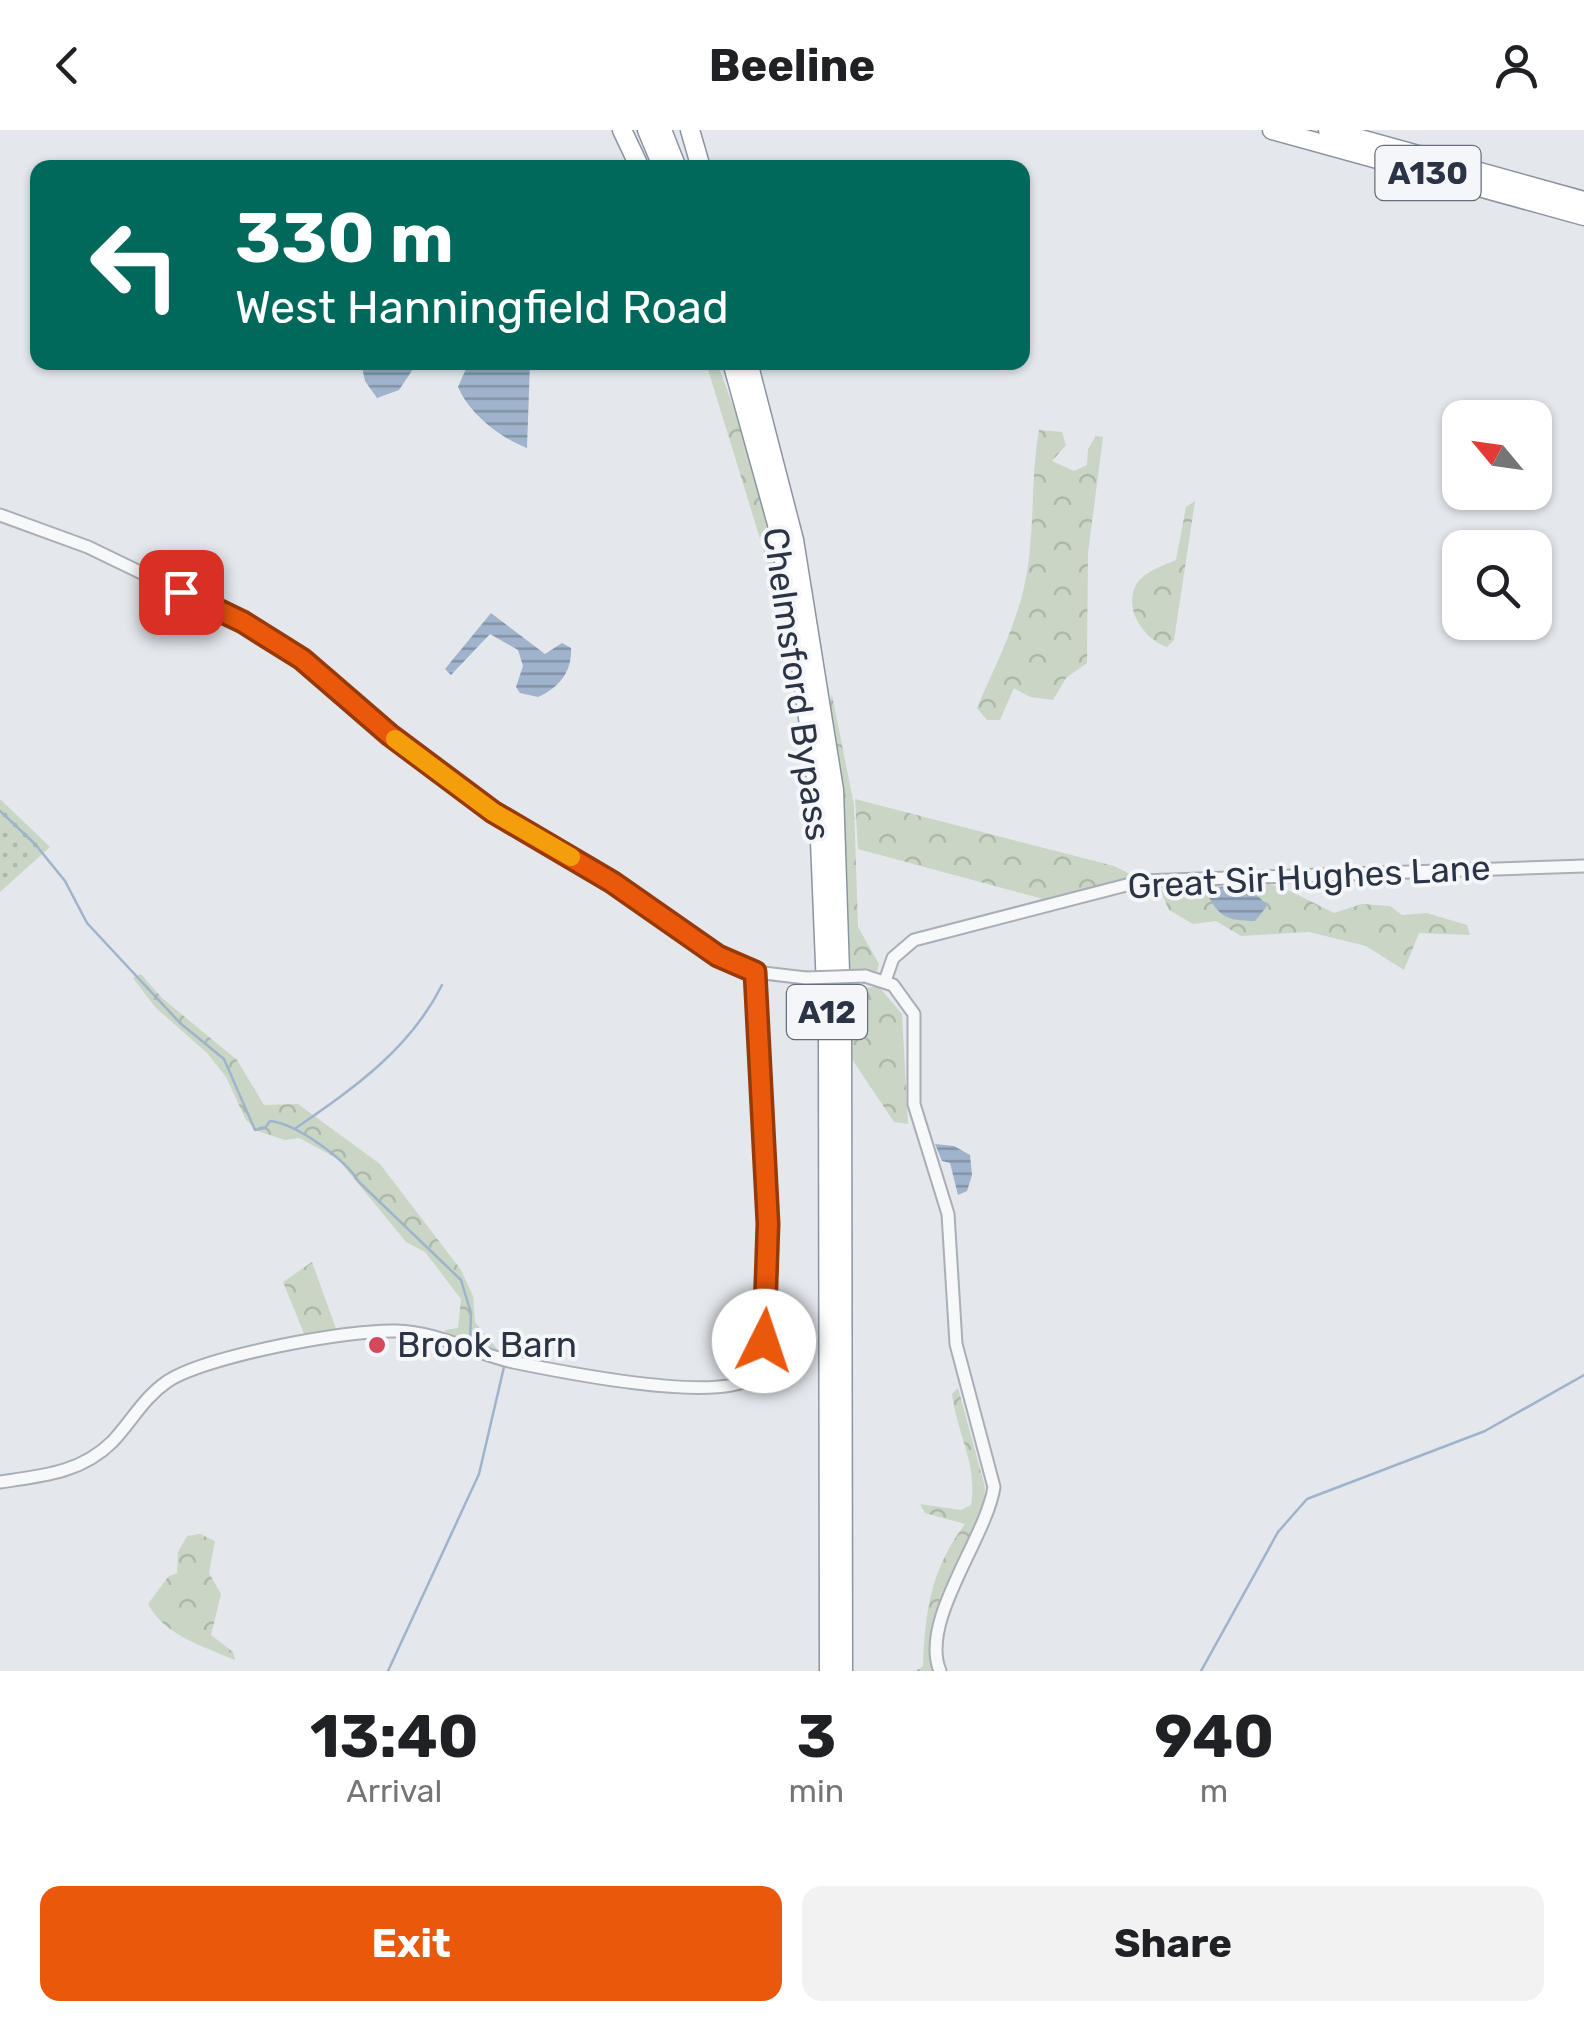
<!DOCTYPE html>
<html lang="en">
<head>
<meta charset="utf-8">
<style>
  :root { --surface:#fff; --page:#f2f2f2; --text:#202124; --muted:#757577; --accent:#ea580c }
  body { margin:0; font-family:Rubik,sans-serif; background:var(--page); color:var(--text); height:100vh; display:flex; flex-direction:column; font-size:38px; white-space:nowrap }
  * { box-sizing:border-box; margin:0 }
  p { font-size:32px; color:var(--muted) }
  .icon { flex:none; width:55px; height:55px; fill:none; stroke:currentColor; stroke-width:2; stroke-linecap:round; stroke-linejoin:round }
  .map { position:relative; height:1541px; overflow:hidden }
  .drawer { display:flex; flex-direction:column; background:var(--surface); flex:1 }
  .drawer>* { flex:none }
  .hud { position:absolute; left:30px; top:30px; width:1000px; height:210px; border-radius:20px; box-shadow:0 2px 8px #0004; background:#00695c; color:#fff; overflow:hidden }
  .needle { width:65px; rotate:299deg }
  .fabs { position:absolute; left:1442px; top:270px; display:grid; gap:20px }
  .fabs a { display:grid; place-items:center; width:110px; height:110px; border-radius:20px; background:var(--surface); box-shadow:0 2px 8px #0004; font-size:50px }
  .pin { position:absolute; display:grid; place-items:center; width:85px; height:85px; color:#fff; margin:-42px; border-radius:20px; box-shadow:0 5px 15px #0006 }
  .me { position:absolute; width:110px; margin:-55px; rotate:4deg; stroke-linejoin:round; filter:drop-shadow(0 0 8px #0008) }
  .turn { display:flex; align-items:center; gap:35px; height:210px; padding:0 40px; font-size:45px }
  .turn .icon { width:130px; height:130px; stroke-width:2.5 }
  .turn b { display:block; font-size:70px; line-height:85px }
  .eta { display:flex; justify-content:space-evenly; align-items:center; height:170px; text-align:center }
  .eta b { font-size:60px; font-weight:700; line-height:70px }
  .button { display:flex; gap:20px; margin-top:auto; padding:20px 40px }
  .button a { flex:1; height:115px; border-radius:20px; background:var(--accent); color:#fff; font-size:40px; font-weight:700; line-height:115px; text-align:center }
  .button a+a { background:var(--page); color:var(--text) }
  header { display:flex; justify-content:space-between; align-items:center; height:130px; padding:0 40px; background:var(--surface); font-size:45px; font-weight:700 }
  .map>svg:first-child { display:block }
  .grass { fill:url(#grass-dots) }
  .forest { fill:url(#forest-crowns) }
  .water { fill:url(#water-rules) }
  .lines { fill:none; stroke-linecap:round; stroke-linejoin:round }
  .stream { stroke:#9fb4cc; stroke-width:2.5 }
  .minor-casing { stroke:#a9aeb7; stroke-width:15 }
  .highway-casing { stroke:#8b94a3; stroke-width:21 }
  .minor { stroke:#f7f8fa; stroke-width:11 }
  .highway { stroke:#fff; stroke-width:18 }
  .minor-bridge-casing { stroke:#a9aeb7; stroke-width:15; stroke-linecap:butt }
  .minor-bridge { stroke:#f7f8fa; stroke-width:11 }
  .route-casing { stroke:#983908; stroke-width:25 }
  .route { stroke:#ea580c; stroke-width:18 }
  .slow { stroke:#f59e0b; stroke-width:18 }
  .poi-dot { fill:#d1495b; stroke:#f4f6f9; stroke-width:4 }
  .labels { text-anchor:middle; stroke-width:8; stroke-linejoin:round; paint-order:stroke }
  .shield { fill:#f4f6f9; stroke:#676e7b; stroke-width:2.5 }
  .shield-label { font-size:32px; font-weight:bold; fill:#2b3445 }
  .street-label { font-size:35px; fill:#2b3445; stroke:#f4f6f9 }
  .poi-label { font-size:35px; fill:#2b3445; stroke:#f4f6f9; text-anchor:start }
</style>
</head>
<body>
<header><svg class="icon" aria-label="back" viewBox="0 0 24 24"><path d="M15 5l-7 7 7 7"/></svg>Beeline<svg class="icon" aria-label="person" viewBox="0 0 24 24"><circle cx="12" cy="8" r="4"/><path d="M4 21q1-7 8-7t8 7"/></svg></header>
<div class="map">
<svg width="1584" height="1541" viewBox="0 0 1584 1541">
  <defs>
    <pattern id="grass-dots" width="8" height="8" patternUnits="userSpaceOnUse" patternTransform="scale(2.5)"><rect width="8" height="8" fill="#c9d6c5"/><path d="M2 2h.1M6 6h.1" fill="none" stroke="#adb8ab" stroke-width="1.8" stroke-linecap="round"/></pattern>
    <pattern id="forest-crowns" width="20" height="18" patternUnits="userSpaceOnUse" patternTransform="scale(2.5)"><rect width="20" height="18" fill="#c9d6c5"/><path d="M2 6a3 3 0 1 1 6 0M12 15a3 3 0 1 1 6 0" fill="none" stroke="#adb8ab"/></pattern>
    <pattern id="water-rules" width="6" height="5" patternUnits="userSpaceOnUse" patternTransform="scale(2.5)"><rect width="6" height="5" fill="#9fb4cc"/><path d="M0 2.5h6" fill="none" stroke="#8293a7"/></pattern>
  </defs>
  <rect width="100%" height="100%" fill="#e4e7ec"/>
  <!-- grass -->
  <path class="grass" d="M0 669 50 717 0 762Z"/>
  <!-- forest -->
  <path class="forest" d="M706 233H717C744 303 772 381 779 456L769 438Z
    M1039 300 1062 302 1066 315 1052 331 1074 341 1087 335 1088 319 1096 306 1103 307 1088 423 1087 533 1066 548 1053 570 1030 567 1014 558 1000 590H987L977 578C992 542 1011 506 1021 469 1037 413 1029 356 1039 300Z
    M1195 371 1174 510 1167 517C1146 510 1124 482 1135 457 1142 442 1162 436 1176 430L1186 377Z
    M832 565 854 675 858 797 879 834 877 841 868 844 845 838 828 575Z
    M855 669 1114 736 1136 747 1116 756 1047 770 858 719Z
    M1247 748 1286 759 1334 783 1362 774 1390 776 1402 785 1427 783 1467 795 1470 805 1419 803 1404 840 1366 816 1309 802 1241 806 1216 791 1193 794 1169 780 1159 757Z
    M141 844 162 868 237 930 264 975 298 974 380 1034 461 1140 473 1166 475 1192 502 1225 445 1209V1200L458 1198 461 1169 425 1122 406 1112 338 1029 299 1008 285 1010 260 1002 246 990 226 947 208 924 155 877 133 848Z
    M879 857 902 884 908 994 894 992 846 920 845 858Z
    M312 1132 336 1199 305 1206 283 1152Z
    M958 1258 985 1357 982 1388 937 1478 934 1541H916L923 1536C925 1481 931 1439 965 1394L925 1383 920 1374 961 1380 971 1375C978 1334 957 1304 952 1264Z
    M200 1404 215 1411 209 1443 221 1464 211 1505 233 1522 235 1530C203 1516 165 1506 148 1474L168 1447 177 1443 178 1422 187 1406Z"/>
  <!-- water -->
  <path class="water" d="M469 232 530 233 527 318C500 308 469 283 458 257Z
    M361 233V232L417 233 399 260 377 268 365 251Z
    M491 483 545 524 562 513 571 518C572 541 560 557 538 567L520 563 516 557 523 536 518 520 490 504 451 545 445 539Z
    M1220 757C1240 755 1255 760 1267 776L1255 791C1232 791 1220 789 1209 767Z
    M935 1014 954 1016 970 1025 972 1045 967 1061 958 1065 950 1033 942 1031Z"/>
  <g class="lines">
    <!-- stream -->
    <path class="stream" d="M0 681 35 714 65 751 87 793 180 893 224 929 255 1000 265 998 270 991C297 994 345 1029 359 1052L461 1150 471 1183 470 1212
      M296 998C354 958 410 919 442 855
      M388 1541 479 1344 504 1237
      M1201 1541 1278 1402 1307 1369 1485 1301 1584 1245"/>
    <defs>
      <path id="minor" d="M0 385 88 417 243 492 302 529 471 667 612 752 718 825 755 842 806 848
        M865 846 893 855 914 884V974L948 1084 956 1214 994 1357C986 1409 919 1491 940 1541
        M885 851 893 828 914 810 1142 751 1584 736
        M0 1352C41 1346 81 1343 112 1312 132 1291 143 1268 168 1251 207 1226 349 1199 396 1201 437 1202 474 1223 513 1232 562 1242 714 1273 752 1248L764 1211 768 1094 755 842"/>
      <path id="highway" d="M622 0 640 38
        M647 0 663 38
        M662 0 677 38
        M690 0 701 38
        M1272 0 1584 86
        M1328 0 1584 71
        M732 232 777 394 794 484 818 662 828 907 829 1541
        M748 232 794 410 834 660 842 902 843 1541"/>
    </defs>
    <!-- minor casing -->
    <use href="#minor" class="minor-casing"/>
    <!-- highway casing -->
    <use href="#highway" class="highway-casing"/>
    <!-- minor -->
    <use href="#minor" class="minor"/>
    <!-- highway -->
    <use href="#highway" class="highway"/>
    <defs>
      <path id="minor-bridge" d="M806 848 865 846"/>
    </defs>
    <!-- minor-bridge casing -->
    <use href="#minor-bridge" class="minor-bridge-casing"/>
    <!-- minor-bridge -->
    <use href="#minor-bridge" class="minor-bridge"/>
  </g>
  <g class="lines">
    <defs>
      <path id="route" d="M181 462 243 492 302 529 390 605 493 682 612 752 718 826 755 842 768 1094 764 1211"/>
    </defs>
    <!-- route casing -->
    <use href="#route" class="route-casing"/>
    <!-- route -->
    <use href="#route" class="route"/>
    <!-- slow -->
    <path class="slow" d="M395 609 493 682 571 727"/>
  </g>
  <!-- markers -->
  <circle class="poi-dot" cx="377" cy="1215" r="10"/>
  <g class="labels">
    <!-- shield labels -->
    <g class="shield">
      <rect x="1375.5" y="16" width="105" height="54" rx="8"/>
      <rect x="787" y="855" width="80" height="54" rx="8"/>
    </g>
    <g class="shield-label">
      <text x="1428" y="54">A130</text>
      <text x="827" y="893">A12</text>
    </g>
    <!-- street labels -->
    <g class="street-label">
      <text transform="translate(797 554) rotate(82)" y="12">Chelmsford Bypass</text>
      <text transform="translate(1309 747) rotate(-3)" y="12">Great Sir Hughes Lane</text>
    </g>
    <!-- poi labels -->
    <g class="poi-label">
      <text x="397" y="1227">Brook Barn</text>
    </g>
  </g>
</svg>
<div class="fabs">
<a><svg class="needle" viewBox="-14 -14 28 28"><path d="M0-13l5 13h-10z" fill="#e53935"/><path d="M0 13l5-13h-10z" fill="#757577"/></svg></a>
<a><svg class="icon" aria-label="search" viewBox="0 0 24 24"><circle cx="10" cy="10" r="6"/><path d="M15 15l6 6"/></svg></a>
</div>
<div class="pin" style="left:181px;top:462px;background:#d93025"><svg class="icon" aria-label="arrive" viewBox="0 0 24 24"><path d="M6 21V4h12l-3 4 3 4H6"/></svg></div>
<svg class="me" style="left:764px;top:1211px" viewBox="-20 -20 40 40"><circle r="19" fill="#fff"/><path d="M0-13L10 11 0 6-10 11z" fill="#ea580c"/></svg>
<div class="hud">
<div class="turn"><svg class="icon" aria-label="left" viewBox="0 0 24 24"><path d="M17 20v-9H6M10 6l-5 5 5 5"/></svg><div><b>330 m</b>West Hanningfield Road</div></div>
</div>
</div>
<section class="drawer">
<div class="eta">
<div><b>13:40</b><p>Arrival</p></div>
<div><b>3</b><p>min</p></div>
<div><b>940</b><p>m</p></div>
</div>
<div class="button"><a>Exit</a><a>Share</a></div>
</section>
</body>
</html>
